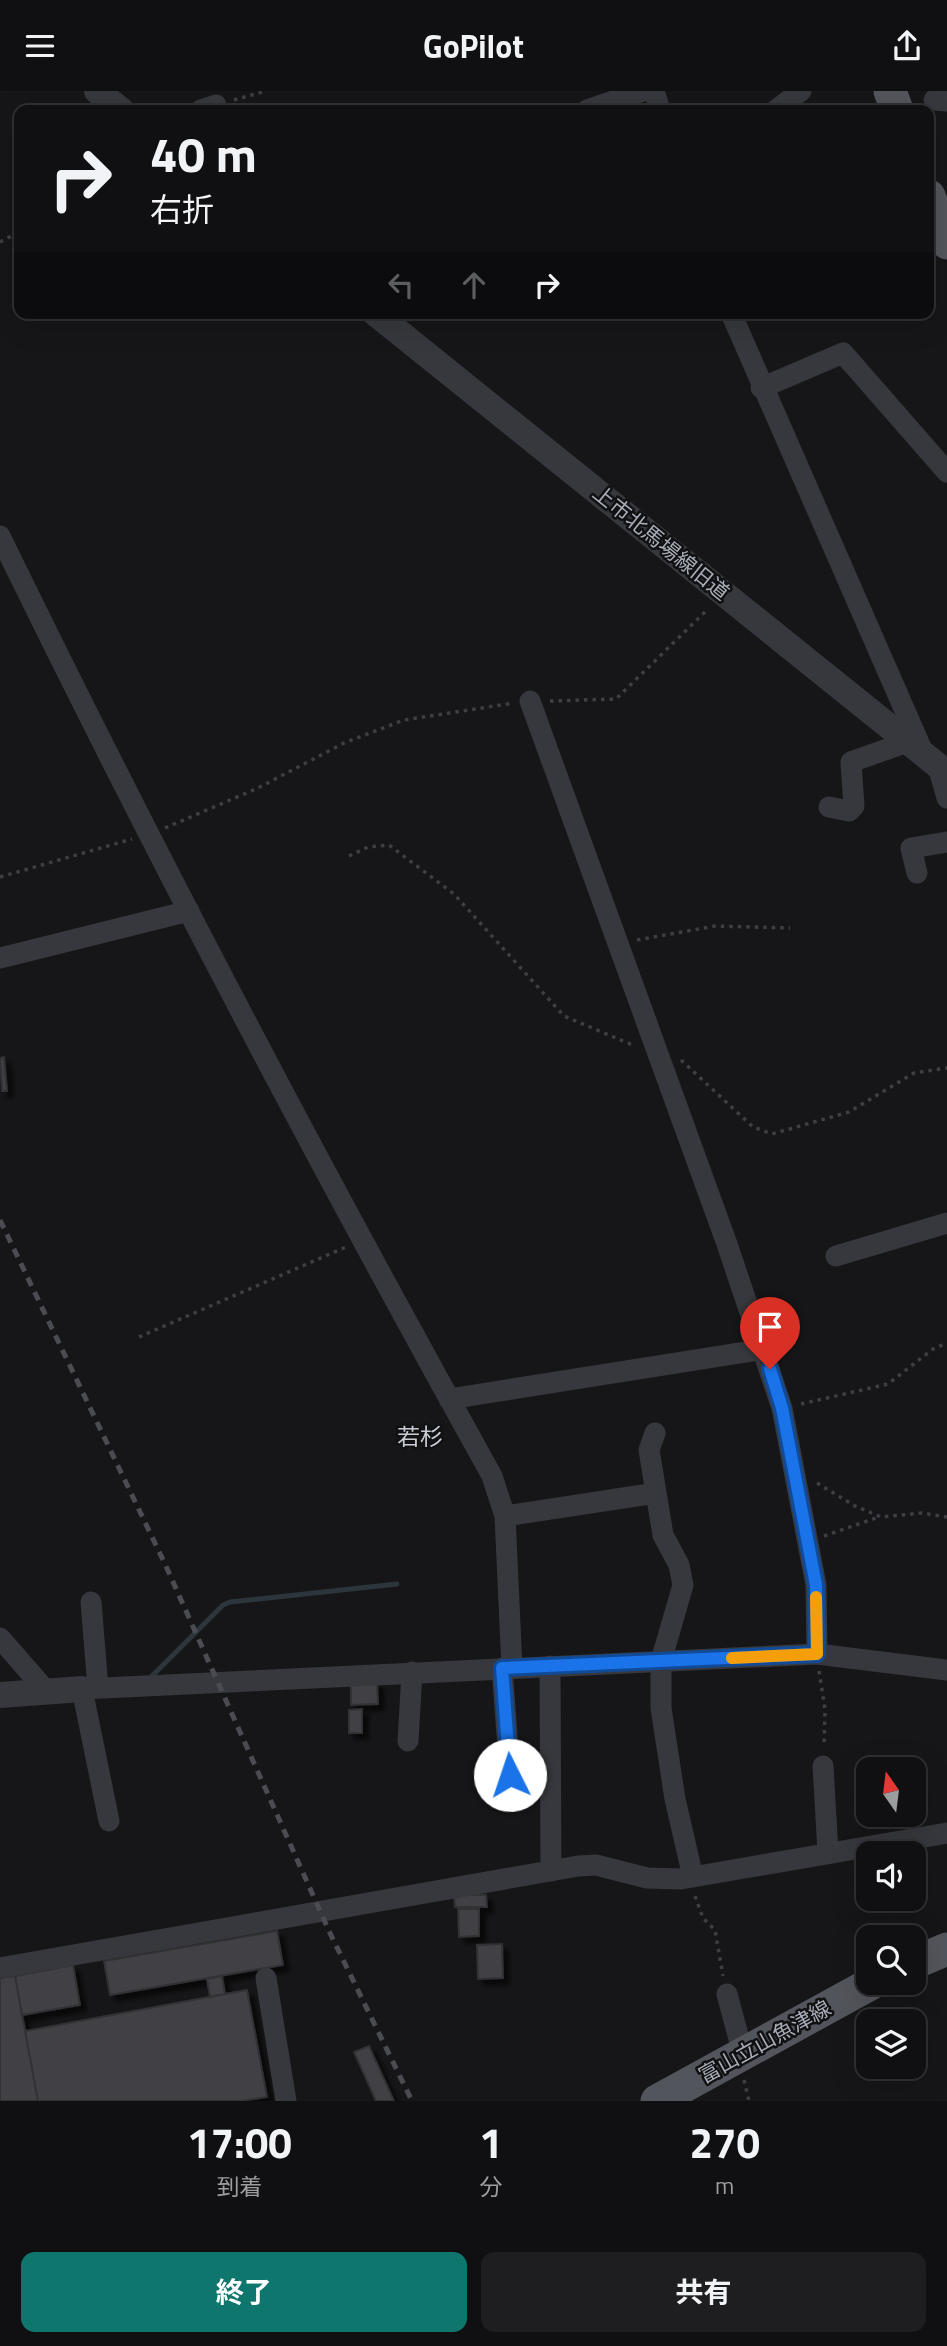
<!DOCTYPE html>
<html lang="ja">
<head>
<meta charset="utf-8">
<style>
  :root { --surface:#101012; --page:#1e1e20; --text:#f1f3f6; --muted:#9c9d9f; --line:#303032; --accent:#0f766e }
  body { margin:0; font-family:"Titillium Web","Noto Sans JP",sans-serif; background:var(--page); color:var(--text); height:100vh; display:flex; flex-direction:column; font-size:26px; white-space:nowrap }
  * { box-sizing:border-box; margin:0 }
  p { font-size:23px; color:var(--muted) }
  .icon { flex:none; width:38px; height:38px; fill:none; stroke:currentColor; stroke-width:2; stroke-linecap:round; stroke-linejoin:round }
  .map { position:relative; height:2010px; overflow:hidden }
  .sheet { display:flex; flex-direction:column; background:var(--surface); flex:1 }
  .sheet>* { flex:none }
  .hud { position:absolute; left:14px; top:14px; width:920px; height:214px; border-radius:14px; box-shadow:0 7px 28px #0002,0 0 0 2px var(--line); background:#101012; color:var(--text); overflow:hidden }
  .needle { width:46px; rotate:346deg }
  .controls { position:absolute; left:856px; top:1666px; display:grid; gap:14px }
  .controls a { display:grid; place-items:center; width:70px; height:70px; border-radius:14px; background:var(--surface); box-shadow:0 7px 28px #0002,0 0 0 2px var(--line); font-size:35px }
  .pin { position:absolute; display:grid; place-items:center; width:60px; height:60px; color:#fff; margin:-72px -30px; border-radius:50% 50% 50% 0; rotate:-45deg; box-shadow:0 0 7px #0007 }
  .pin .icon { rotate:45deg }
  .me { position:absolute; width:77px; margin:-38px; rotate:356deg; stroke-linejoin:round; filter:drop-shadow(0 0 5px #0008) }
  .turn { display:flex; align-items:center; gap:24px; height:147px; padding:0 21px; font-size:32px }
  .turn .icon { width:91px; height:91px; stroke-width:2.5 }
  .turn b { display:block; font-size:49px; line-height:60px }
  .lanes { display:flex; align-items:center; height:66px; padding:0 21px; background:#0003; justify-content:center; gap:35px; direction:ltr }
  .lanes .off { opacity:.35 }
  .eta { display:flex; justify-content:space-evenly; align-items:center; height:119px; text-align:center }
  .eta b { font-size:42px; font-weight:700; line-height:49px }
  .action { display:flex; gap:14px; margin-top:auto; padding:14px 21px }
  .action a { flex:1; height:80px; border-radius:14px; background:var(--accent); color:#fff; font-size:28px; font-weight:700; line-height:80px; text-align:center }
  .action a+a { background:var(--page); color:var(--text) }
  header { display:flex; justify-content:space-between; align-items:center; height:91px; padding:0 21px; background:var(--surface); font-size:32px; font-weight:700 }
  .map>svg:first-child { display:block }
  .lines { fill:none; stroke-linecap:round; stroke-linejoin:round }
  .stream { stroke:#2c353c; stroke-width:5 }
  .building { fill:#404145; stroke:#303034; stroke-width:2; filter:url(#shadow) }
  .path { stroke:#3d3f44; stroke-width:3.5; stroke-dasharray:3.5 5; stroke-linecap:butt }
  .minor { stroke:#37383d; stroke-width:21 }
  .tertiary { stroke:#37383d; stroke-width:26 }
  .primary { stroke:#53555c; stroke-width:33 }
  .rail { stroke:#4a4c52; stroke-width:5; stroke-dasharray:9 7; stroke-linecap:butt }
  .route-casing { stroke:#114b97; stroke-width:18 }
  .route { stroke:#1a73e8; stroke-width:12 }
  .slow { stroke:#f59e0b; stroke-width:12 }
  .labels { text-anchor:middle; stroke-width:5; stroke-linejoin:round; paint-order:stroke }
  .street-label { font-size:21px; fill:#a8adb8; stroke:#111113 }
  .neighbourhood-label { font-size:23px; fill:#c9ccd4; stroke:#111113 }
</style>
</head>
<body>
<header><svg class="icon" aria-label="menu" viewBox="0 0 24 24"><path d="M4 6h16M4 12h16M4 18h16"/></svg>GoPilot<svg class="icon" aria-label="share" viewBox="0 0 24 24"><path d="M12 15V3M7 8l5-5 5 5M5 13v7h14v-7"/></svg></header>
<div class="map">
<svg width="947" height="2010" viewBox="0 0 947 2010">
  <defs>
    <filter id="shadow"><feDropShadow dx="6" dy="6" stdDeviation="2" flood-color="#0009"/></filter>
  </defs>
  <rect width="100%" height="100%" fill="#161618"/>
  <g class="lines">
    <!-- stream -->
    <path class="stream" d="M151 1586 223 1514 230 1511 397 1493"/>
  </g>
  <!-- building -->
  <path class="building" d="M4 966 7 1000H2L0 967Z
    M351 1591H377L378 1613 351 1614Z
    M362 1618V1642H349V1619Z
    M454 1804H486L487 1816H455Z
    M458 1818H479V1845L459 1846Z
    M277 1840 283 1874 110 1904 104 1870Z
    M502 1853 503 1887 478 1888 477 1854Z
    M73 1874 80 1914 22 1924 15 1885Z
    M15 1885 38 2010H0V1887Z
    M222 1885 225 1903 210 1906 207 1888Z
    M247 1899 267 2006 242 2010H38L25 1940Z
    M369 1955 394 2010H376L354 1961Z"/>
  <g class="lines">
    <!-- path -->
    <path class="path" d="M234 9 266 0
      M0 151 19 141
      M550 610 616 608 708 518
      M165 737 258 697 344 652 404 629 514 612
      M349 765 368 756 389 754 454 803 564 925 635 955
      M0 786 132 748
      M637 849 715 835 790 837
      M681 969 753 1036 772 1043 849 1021 914 982 947 977
      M139 1246 346 1156
      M801 1313 888 1293 933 1258 947 1252
      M817 1392 855 1415 881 1426 922 1422 947 1426
      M824 1445 879 1426
      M819 1580 825 1618 824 1656
      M695 1805 703 1827 715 1839 723 1885
      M744 1989 749 2010"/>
    <!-- minor -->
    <path class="minor" d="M654 0 660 19
      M934 9 947 10
      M201 19 216 14
      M587 19 643 0
      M776 19 801 0
      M731 222 923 661
      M761 297 843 262 947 381
      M0 445C155 763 320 1076 492 1385L505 1425 512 1577
      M530 610 727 1153 782 1317 816 1494 817 1563
      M938 675 947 707
      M829 716 849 720 854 715 851 671 910 650
      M917 782 911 757 947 751
      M0 867 189 820
      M836 1165 947 1132
      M449 1308 764 1258
      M655 1342 649 1359 663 1444 679 1474 683 1494 661 1570V1617L675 1708 693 1786
      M505 1425 656 1402
      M91 1511 98 1597
      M0 1547 47 1601
      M550 1575 551 1780
      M502 1577 510 1684
      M408 1650 412 1581
      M823 1675 828 1761
      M109 1730 82 1598 817 1563 947 1579
      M0 1877 578 1775 596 1774 647 1787 681 1788 947 1742
      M266 1887 286 2010
      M727 1903 743 1963"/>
    <!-- tertiary -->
    <path class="tertiary" d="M97 0 121 19
      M375 222 947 682
      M0 1604 82 1598"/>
    <!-- primary -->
    <path class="primary" d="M890 0 897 19
      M929 105 947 152
      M914 1872 947 1858
      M657 2010 872 1892"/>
    <!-- rail -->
    <path class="rail" d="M0 1129 165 1473 329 1840 412 2010"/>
  </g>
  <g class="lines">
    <defs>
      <path id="route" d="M510 1684 502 1577 817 1563 816 1494 782 1317 770 1278"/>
    </defs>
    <!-- route casing -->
    <use href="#route" class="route-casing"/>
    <!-- route -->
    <use href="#route" class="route"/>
    <!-- slow -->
    <path class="slow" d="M732 1567 817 1563 816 1506"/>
  </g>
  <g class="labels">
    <!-- street labels -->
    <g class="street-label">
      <text transform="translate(661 452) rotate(39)" y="7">上市北馬場線旧道</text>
      <text transform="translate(765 1951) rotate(-29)" y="7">富山立山魚津線</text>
    </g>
    <!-- neighbourhood labels -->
    <g class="neighbourhood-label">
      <text x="420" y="1354">若杉</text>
    </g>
  </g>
</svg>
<div class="controls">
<a><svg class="needle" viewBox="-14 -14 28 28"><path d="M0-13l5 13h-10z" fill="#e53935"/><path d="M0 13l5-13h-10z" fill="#9c9d9f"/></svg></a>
<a><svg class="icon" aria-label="sound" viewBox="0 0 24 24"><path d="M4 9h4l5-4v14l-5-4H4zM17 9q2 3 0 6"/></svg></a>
<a><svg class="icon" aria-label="search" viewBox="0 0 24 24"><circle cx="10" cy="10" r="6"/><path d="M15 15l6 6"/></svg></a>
<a><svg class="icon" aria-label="layers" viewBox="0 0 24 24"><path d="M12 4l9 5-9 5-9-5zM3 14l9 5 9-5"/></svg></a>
</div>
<div class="pin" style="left:770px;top:1278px;background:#d93025"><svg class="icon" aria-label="arrive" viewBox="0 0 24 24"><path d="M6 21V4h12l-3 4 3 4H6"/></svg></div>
<svg class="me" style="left:510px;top:1684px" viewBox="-20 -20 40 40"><circle r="19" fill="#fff"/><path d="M0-13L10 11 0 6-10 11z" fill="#1a73e8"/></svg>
<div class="hud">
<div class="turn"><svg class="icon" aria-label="right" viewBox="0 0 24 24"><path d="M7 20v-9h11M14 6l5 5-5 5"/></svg><div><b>40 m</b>右折</div></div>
<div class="lanes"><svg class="icon off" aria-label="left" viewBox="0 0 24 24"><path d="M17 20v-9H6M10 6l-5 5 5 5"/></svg><svg class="icon off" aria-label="ahead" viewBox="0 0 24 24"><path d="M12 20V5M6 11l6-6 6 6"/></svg><svg class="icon" aria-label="right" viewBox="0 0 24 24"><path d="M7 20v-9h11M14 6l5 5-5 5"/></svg></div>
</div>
</div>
<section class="sheet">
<div class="eta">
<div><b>17:00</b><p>到着</p></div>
<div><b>1</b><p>分</p></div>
<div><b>270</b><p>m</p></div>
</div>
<div class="action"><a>終了</a><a>共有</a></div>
</section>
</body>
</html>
